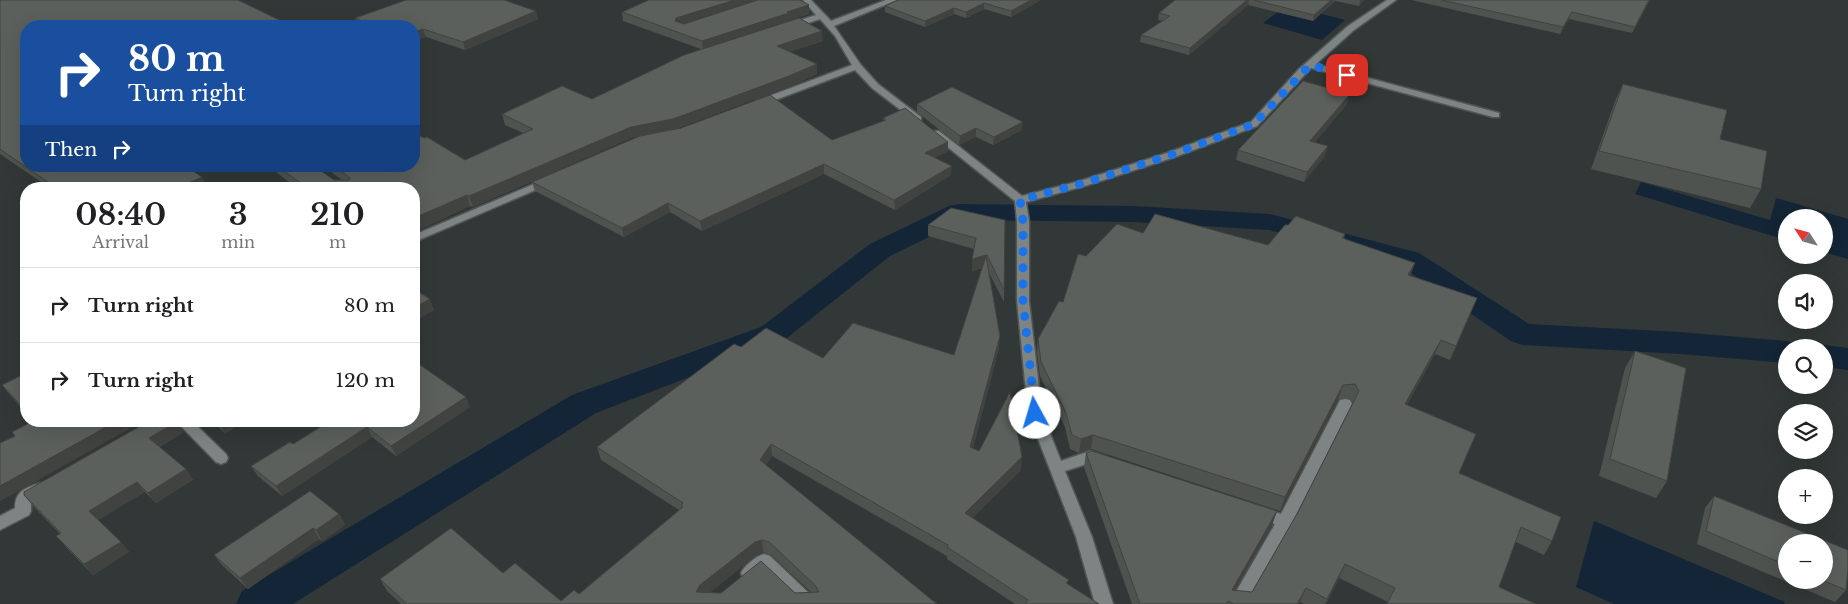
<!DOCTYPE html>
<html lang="en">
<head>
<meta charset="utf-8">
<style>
  :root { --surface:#fff; --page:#f2f2f2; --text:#202124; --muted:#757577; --line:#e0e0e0 }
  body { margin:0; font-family:"Libre Baskerville",serif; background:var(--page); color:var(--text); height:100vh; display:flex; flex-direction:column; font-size:19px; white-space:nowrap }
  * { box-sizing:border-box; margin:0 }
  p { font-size:16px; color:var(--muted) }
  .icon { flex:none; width:28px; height:28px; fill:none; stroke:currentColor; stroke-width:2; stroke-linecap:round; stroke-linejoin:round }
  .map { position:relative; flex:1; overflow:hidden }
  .panel { position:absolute; left:20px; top:182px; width:400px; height:245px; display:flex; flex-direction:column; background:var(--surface); border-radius:20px; box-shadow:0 5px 20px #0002 }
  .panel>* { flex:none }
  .banner { position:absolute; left:20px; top:20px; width:400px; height:152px; border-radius:20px; box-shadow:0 5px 20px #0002; background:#1a4fa0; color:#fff; overflow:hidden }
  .needle { width:32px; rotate:306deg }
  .tools { position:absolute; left:1778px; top:209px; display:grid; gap:10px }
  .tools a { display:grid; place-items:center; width:55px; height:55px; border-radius:50%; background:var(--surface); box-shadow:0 5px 20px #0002; font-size:25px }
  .pin { position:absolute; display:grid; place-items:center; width:42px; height:42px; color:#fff; margin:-21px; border-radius:10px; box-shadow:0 2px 8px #0006 }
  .me { position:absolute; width:55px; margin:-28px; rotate:354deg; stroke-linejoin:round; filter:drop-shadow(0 0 4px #0008) }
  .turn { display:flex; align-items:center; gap:18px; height:105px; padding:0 25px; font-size:22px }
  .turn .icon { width:65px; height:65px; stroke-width:2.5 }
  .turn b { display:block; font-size:35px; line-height:42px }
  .then { display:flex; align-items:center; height:48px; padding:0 25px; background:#0003; gap:10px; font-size:19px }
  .eta { display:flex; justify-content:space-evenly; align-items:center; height:85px; text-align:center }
  .eta b { font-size:30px; font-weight:600; line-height:35px }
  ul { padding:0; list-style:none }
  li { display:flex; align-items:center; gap:15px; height:75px; padding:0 25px; border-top:1px solid var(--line) }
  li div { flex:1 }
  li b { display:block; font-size:19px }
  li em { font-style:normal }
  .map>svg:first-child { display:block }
  .water { fill:#132536 }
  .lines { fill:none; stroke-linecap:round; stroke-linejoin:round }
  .canal { fill:#132536; fill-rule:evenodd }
  .minor-casing { stroke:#515655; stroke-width:3 }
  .minor { fill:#7d8483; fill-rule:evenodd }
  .wall { fill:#4e534f; fill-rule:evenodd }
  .shaded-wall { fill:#404340 }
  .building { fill:#5b605c; stroke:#404340; fill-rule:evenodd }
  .route { stroke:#1a73e8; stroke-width:9; stroke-dasharray:0 16.2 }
</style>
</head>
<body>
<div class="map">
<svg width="1848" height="604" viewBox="0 0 1848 604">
  <rect width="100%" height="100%" fill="#323837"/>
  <!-- water -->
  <path class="water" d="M1287 5 1345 20 1322 40 1263 23Z
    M1641 182 1770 220 1776 198 1848 219V259L1824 252V218H1786V240L1635 194Z
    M1594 521 1785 602 1784 604H1614L1576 587Z"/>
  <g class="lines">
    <!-- canal -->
    <path class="canal" d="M959 204 1134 206 1270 214 1419 253 1529 324 1680 332 1786 341 1798 344 1800 348H1786V363L1680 354 1522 345 1511 341 1399 265 1269 230 1134 222 964 220 890 256 783 341 596 413 293 604H236L242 591 572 395 761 327 870 244 949 206Z
      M1824 345 1848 348V370L1824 367V348H1814Z"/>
    <defs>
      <path id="minor" d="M803 0H811L831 21 886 0H897L834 26 861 65 878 84 921 117V121H915L872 88 855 70 762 105H756V101L852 65 835 36 820 19 791 29H785V25L816 15Z
        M1387 0H1396L1354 30 1316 64 1499 113V117H1493L1311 68 1257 126 1175 157 1088 185 1026 202 1029 221V301L1042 413 1061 461 1090 451 1105 456 1107 460 1105 464 1100 466 1090 463 1065 471 1092 537 1113 604H1095L1076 537 1028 413 1017 301V221L1015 201 930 133 931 131H939L1022 196 1080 181 1167 153 1251 122 1298 70 1348 26Z
        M548 178 552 179 553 181 552 183 414 242V235Z
        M1345 399 1350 400 1352 404 1291 525 1247 604H1229L1275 524 1253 517 1251 513 1253 509 1259 507 1281 514 1338 404 1340 400Z
        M176 421H192L226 454 228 458 226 462 221 464 216 462Z
        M40 483 45 485 48 489 45 493 31 501V511L29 515 0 530V516L15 508C15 491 25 488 40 483Z
        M764 554 770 556 815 599 818 604H798L763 571 749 580 743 578 741 573C745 565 755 557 764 554Z"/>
    </defs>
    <!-- minor casing -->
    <use href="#minor" class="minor-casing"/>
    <!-- minor -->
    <use href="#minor" class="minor"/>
  </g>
  <!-- wall -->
  <path class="wall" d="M0 0 26 166H206L193 172 202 177 206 186 199 189H51L0 154Z
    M898 0H1041L1011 17 984 9 966 18 954 14 925 27 885 12V6Z
    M1175 0H1364L1359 6 1335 1 1313 21 1248 5 1189 55 1140 42 1141 35 1163 21 1158 20 1159 13Z
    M1411 0H1650L1632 33 1569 19 1560 34Z
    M536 11 538 19 465 50 426 37 414 26H359L355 18Z
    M622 12 809 14 790 20V21L823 41 789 52 817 64V74L790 86 675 129 832 140 884 121 883 118 948 142V151L934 158 951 175 895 210 824 174 702 231 670 212 624 237 535 191 532 182 639 136 633 137 473 207 470 206 414 232V189H298L268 166H314L334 180H342L323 166H414L465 160 523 133 505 125 502 114 592 99 701 49 623 21Z
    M1623 84 1720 139 1761 189 1750 208 1591 169 1615 101Z
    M917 104 1022 130 993 145 976 137 959 145 917 112Z
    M1347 104 1315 142 1325 156 1304 182 1236 160 1238 150Z
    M1005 220 1004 302 988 271 999 348 973 448 1021 470 972 518 1068 584 1099 604H1015L947 559V556L772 456 766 465 937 604H401L387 591 380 579 503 573 561 601 579 594 679 510 601 460 597 447 741 347 823 358 954 355 982 268 972 271 974 249 928 236V225ZM763 552 771 555 811 592 795 593H709L757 555Z
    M1288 225 1345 234 1344 238 1410 276 1477 298 1450 360 1435 354 1407 405 1459 473 1552 541 1544 555 1516 542 1388 602 1339 578 1326 604H1304L1300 602 1299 604H1132L1084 467 1086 453 1277 511 1272 525 1235 591 1252 592 1298 512 1353 403 1350 398 1338 399 1280 511 1091 449 1079 453 1070 449 1065 427 1040 376 1037 352 1038 339 1063 302 1086 256 1143 233 1268 245Z
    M1635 351 1667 481 1656 498 1599 476 1625 368Z
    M26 373V413L10 395 2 385Z
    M470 407 396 456 372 437 282 496 258 476 251 466 293 444 330 421Z
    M212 421H246L225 433Z
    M184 432 159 447 186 469 193 480 156 503 145 492 98 520 121 542 129 552 93 575 65 546 56 536 60 534 33 506 24 495Z
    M1714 496 1848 550V568L1846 590 1835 602 1697 544 1705 508ZM1786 542H1824V580H1786Z
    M339 514 345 525 322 541 319 539 248 589 222 565 214 555Z"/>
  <!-- shaded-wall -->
  <path class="shaded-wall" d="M735 0H765L676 30 675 21 676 18Z
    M1031 0H1041L1011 17V11Z
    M1247 0H1249L1248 5 1189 55 1190 48Z
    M1331 0H1335L1313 21 1314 15Z
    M1360 0H1364L1359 6Z
    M984 3V9L966 18V12Z
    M809 5V14L790 20V22L703 50 702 41Z
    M954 8V14L925 27V21Z
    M536 11 538 19 465 50 463 42Z
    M1572 12 1569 19 1560 34 1563 27Z
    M423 29 426 37 414 41V32Z
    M822 31 823 41 777 56V46Z
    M817 64V74L790 86 674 129 633 137 473 207 469 196 631 127Z
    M1350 94 1347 104 1307 151 1310 141Z
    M1023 122 1022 130 993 145 994 137Z
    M976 128V137L959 145 960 136Z
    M948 142V151L925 163V153Z
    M1328 146 1325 156 1304 182 1307 172Z
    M824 164V174L702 231 700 221Z
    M185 166H206L189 174Z
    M952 166 951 175 895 210 894 200Z
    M202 177 206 186 199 189H175Z
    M467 195 470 206 414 232V218Z
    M668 203 670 212 624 237 622 228Z
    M987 255 986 266 972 271V259Z
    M1415 263 1410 277 1408 275Z
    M430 299 434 310 414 322V308Z
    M1000 336 999 348 970 460V447Z
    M1441 340 1435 354 1400 418 1405 404Z
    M1343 385 1338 399 1280 511 1285 497Z
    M466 397 470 407 396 456 391 446Z
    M117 421H143L19 491 0 501V486Z
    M196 421H202L198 424Z
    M221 421H246L225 433 219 423Z
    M177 422 184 432 156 448 149 438Z
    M367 427 372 437 282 496 276 486Z
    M1093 435 1091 449 1079 453 1081 439Z
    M771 444 772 456 762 472 760 460Z
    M1022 457 1021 470 965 526V513Z
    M186 469 193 480 156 503 148 493Z
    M137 482 145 492 97 521 89 511Z
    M1277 511 1272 525 1229 601 1232 590Z
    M339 514 345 525 322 541 316 530Z
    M313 528 319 539 248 589 240 578Z
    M762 540 763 552 757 555 703 598 696 592 700 585 755 542Z
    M121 542 129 552 93 575 84 564Z
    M1345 564 1339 578 1326 604H1325Z
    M1306 588 1300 602 1299 604H1297Z"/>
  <!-- building -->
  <path class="building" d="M0 0H238L292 26H26V166H185L202 177 175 189H134L131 186 125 189H58L0 149Z
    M406 0H504L536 11 463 42 423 29 414 32V26H373L355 18Z
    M649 0H735L676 18 675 21 684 24 758 0H800L809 5 787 12 789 13 702 41 622 12Z
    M898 0H1031L1011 11 984 3 966 12 954 8 925 21 885 6Z
    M1175 0H1247L1190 48 1141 35 1170 16 1159 13Z
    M1254 0H1331L1314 15Z
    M1441 0H1649L1635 27 1572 12 1563 27Z
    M799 18 822 31 777 46 817 64 789 76 673 119 631 127 469 196 467 195 414 218V189H309L277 166H314L334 180H349L350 178 334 166H414V133L424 138 427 137 465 160 533 129 502 114 562 86 592 99 684 55Z
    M318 21 330 26H306Z
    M1303 81 1350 94 1310 141 1328 146 1307 172 1238 150Z
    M1623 84 1727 110 1720 139 1767 151 1761 189 1599 151Z
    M952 87 1023 122 994 137 976 128 960 136 917 104Z
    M770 95 832 140 886 120 883 118 905 108 948 142 925 153 952 166 894 200 824 164 700 221 668 203 622 228 532 182 640 136 681 128Z
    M951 208 1005 220 1004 290 987 255 972 259 976 238 928 225Z
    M1155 214 1268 245 1285 225H1288L1296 216 1345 234 1342 238 1415 263 1408 275 1477 298 1456 346 1441 340 1405 404 1476 434 1459 473 1561 517 1552 541 1521 527 1499 587 1536 604H1387L1395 588 1345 564 1327 599 1306 588 1297 604H1234L1228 601 1226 604H1140L1086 453 1092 451 1277 511 1232 590 1252 592 1298 512 1359 391 1355 384 1343 385 1285 497 1093 435 1081 439 1072 435 1066 413 1041 362 1038 339 1059 301 1063 302 1078 254 1086 256 1117 224 1143 233Z
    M986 256 1000 336 970 447 979 451 1010 392 1022 457 965 513 1069 580 1066 583 1099 604H1025L1028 600 947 547 948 545 771 444 760 460 937 604H407L380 579 451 528 503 573 515 563 561 601 574 590 579 594 683 507 681 505 683 503 597 447 734 344 741 347 766 328 823 358 853 323 954 355ZM762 540 769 542 815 585 819 592 795 593 761 561 721 593 696 592 700 585 755 542Z
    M414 289 430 299 414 308Z
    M1635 351 1686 368 1667 481 1610 459Z
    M416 362 466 397 391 446 367 427 276 486 251 466 290 442 293 444 330 421H414V363Z
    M26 373V411L2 385Z
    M33 421H117L0 486V443L15 436 12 432Z
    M149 421 177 422 149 438 186 469 148 493 137 482 89 511 121 542 84 564 56 536 61 533 24 495V492Z
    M310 491 339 514 316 530 313 528 240 578 214 555Z
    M1714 496 1848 550V568L1846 590 1822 580H1824V542H1786V565L1706 531Z"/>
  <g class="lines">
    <!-- route -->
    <path class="route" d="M1035 413 1023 301V221L1020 200 1084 183 1171 155 1254 124 1310 65 1347 75"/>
  </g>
</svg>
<div class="tools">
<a><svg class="needle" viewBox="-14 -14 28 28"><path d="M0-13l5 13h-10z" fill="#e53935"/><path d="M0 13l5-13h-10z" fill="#757577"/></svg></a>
<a><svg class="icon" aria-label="sound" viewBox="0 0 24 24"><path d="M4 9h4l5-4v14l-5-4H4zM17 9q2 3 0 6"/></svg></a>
<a><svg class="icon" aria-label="search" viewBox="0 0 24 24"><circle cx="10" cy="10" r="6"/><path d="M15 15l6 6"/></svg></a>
<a><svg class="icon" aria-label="layers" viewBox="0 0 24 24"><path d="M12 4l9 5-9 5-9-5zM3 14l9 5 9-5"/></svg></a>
<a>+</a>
<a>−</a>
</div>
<div class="pin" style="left:1347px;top:75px;background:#d93025"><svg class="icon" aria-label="arrive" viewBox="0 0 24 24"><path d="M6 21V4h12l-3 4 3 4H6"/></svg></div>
<svg class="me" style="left:1035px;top:413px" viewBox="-20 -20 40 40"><circle r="19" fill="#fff"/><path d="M0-13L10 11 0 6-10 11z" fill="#1a73e8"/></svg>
<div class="banner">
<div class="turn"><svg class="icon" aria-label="right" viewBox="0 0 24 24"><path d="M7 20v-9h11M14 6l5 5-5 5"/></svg><div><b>80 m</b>Turn right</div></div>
<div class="then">Then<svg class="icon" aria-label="right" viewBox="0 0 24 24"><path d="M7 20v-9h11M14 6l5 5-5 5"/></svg></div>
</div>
<section class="panel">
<div class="eta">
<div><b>08:40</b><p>Arrival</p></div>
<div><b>3</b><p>min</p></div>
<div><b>210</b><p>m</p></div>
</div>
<ul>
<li><svg class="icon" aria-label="right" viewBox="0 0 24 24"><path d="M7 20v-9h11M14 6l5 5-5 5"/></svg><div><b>Turn right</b></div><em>80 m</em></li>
<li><svg class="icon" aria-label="right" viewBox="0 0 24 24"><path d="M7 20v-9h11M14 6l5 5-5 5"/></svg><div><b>Turn right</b></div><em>120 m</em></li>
</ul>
</section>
</div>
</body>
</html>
